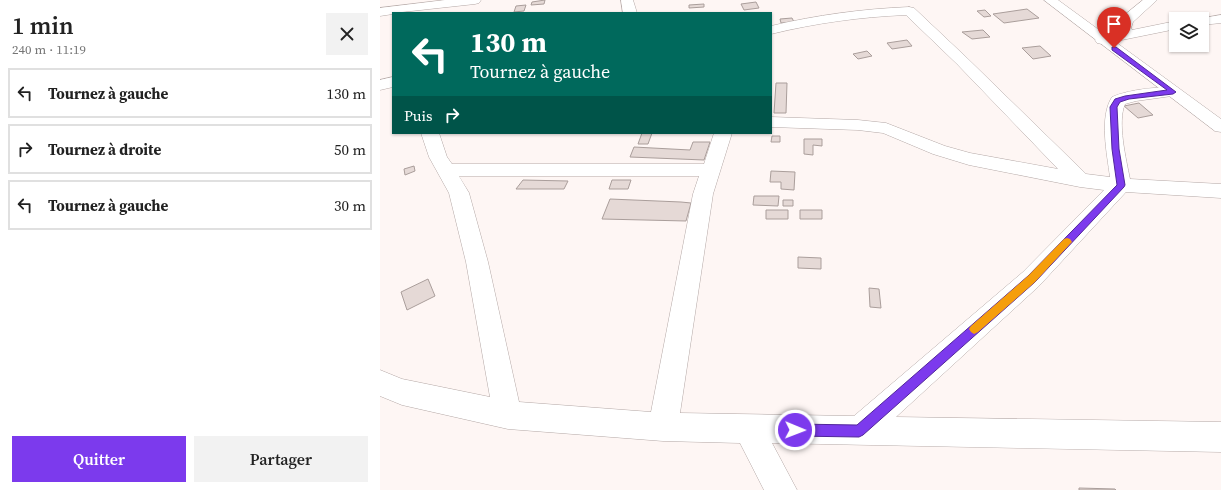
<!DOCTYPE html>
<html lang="fr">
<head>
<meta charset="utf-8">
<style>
  :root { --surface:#fff; --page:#f2f2f2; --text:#222; --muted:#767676; --line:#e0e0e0; --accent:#7c3aed }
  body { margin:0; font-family:"Source Serif 4",serif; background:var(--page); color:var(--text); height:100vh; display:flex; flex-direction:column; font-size:15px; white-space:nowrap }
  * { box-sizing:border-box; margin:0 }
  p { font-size:13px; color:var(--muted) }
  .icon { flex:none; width:22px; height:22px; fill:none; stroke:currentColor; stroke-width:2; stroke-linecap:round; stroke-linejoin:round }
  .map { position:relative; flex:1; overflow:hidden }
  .details { display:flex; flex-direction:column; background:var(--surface); width:380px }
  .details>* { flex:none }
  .top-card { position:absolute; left:12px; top:12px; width:380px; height:122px; border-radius:0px; box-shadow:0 1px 3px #0004; background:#00695c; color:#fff; overflow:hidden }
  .fabs { position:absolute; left:789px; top:12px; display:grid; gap:8px }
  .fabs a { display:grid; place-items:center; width:40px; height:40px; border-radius:0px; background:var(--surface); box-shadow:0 1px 3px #0004; font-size:20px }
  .pin { position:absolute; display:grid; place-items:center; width:34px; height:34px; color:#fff; margin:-41px -17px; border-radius:50% 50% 50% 0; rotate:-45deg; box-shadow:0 0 4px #0007 }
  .pin .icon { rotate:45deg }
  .me { position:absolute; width:44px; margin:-22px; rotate:91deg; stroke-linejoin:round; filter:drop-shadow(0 0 3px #0008) }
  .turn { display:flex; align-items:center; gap:14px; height:84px; padding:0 12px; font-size:18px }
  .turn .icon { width:52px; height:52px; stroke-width:2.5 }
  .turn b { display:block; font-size:28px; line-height:34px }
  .then { display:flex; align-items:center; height:38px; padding:0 12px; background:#0003; gap:8px; font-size:15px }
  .round { display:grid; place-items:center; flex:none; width:42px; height:42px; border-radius:0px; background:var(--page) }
  .headline { display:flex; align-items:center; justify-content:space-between; height:68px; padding:0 12px }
  h1 { font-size:24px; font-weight:600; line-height:30px }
  .cta { display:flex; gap:8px; margin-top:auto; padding:8px 12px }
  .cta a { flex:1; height:46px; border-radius:0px; background:var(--accent); color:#fff; font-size:16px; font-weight:600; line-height:46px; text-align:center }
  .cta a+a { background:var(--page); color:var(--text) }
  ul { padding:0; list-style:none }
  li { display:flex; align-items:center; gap:12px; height:50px; margin:0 8px 6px; padding:0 4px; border:2px solid var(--line); border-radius:0px }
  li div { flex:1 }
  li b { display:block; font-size:15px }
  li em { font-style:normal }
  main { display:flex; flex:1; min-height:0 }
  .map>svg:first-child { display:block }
  .building { fill:#e5d9d6; stroke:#aa9e9b }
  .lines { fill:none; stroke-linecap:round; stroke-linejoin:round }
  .minor-casing { stroke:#b4a8a6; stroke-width:1 }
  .major-casing { stroke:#b4a8a6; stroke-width:1 }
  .minor { fill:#fff; fill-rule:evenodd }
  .major { fill:#fff; fill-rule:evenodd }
  .route { fill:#7c3aed; stroke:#51269a }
  .slow { fill:#f59e0b }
</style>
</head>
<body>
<main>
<section class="details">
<div class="headline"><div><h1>1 min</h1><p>240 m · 11:19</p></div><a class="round"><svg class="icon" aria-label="close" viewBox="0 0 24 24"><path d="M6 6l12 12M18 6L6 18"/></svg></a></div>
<ul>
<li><svg class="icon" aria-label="left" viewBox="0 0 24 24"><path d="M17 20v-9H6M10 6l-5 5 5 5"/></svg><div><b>Tournez à gauche</b></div><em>130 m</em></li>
<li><svg class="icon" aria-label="right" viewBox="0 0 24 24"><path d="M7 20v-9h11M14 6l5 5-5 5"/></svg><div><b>Tournez à droite</b></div><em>50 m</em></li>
<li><svg class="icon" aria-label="left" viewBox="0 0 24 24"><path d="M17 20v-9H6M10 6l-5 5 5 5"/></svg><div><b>Tournez à gauche</b></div><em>30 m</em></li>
</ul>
<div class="cta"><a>Quitter</a><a>Partager</a></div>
</section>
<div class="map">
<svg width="841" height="490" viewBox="0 0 841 490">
  <rect width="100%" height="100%" fill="#fef6f4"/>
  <!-- building -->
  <path class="building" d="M165 0 164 4 151 5 152 2Z
    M376 2 379 8 364 10 361 4Z
    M324 4V7L309 8V5Z
    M146 5 144 11 134 12 136 6Z
    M647 9 659 18 624 23 613 14Z
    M605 10 611 16 604 17 597 11Z
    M807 14 814 18 802 19 797 17Z
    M412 18 414 22 401 23 400 19Z
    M603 30 610 37 592 39 582 32Z
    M527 40 532 46 512 49 507 43Z
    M660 46 671 56 653 59 642 48Z
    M487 51 492 56 478 59 473 54Z
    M396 83H407L406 113H394Z
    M759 103 773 115 758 118 744 106Z
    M262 133H272L268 144H258Z
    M392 136H400V142H391Z
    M424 139H442V146L433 145V155L424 154Z
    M313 142H330L324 160 250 157 254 147 310 150Z
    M34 166 35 171 25 175 24 169Z
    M391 171 415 172 414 190 401 189V182H390Z
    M143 180 188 181 184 189H136Z
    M232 180H251L248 189H229Z
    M374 196H399L398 206 373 205Z
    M230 199 301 202 311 203 306 221 222 219Z
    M403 200H413V206H403Z
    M386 210H408V219H386Z
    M420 210H442V219H420Z
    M418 257 441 258V269L418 268Z
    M48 279 55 296 27 310 21 292Z
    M489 288 499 289 501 308 490 307Z
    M699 488 735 489 736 490H699Z"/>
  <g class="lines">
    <defs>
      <path id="minor" d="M65 0H101L99 3 95 4 13 13V14L0 16V8Z
        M241 0H253L257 13H243Z
        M763 0H777L753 22 751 28 752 30 796 21V29L722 44 717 43 715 40 717 37 739 32 737 28 742 17Z
        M529 7 534 8 587 58 706 174 730 177C727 154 719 117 732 97 747 90 783 85 799 89L801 92 799 95 756 101 745 104C737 122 746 159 750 179L841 184V198L746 192 659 286 516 417 841 422V452L392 443 417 490H384L360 443 283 441 128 429 22 405 0 396V370L22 379 110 397 86 262 69 193 49 157 41 133H59L67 157 72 164H324L334 133H352L333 194 300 413 474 416 643 272 724 190 700 187 589 165 553 154 503 133 478 130 391 127V117L478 120 506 123 565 146 590 153 678 169 577 64 526 15C480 17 436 23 391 34V26C437 15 482 9 529 7ZM79 176H319L313 194 271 412 139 402 108 262 89 193Z
        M841 15V23L822 25V19H817Z
        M13 77V87L0 90V80Z"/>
      <path id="major" d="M664 0H678L841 119V132L835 131Z"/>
    </defs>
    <!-- minor casing -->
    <use href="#minor" class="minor-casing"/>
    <!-- major casing -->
    <use href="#major" class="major-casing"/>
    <!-- minor -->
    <use href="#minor" class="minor"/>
    <!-- major -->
    <use href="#major" class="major"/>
  </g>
  <!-- route -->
  <path class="route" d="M732 47H736L796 92 793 94 749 99 740 102 737 107 739 149 745 185 744 187 655 282 483 435 479 437 415 436 411 434 409 430 411 425 415 424 477 425 648 276 737 185 732 149 730 107 735 99 745 96 787 90 732 50Z"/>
  <!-- slow -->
  <path class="slow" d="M687 238 690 239 692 242 690 244 655 282 598 332 594 334 591 332 589 329 591 326 648 276 684 239Z"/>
</svg>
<div class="fabs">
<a><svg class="icon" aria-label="layers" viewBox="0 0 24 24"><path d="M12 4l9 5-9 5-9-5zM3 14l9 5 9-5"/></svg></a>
</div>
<div class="pin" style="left:734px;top:48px;background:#d93025"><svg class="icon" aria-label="arrive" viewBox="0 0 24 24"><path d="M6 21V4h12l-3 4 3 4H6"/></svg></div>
<svg class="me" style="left:415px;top:430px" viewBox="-20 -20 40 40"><circle r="17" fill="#7c3aed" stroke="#fff" stroke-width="3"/><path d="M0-11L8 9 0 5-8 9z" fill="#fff"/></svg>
<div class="top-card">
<div class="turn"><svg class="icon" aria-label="left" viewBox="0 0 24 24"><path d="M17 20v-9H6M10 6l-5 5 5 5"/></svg><div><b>130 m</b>Tournez à gauche</div></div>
<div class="then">Puis<svg class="icon" aria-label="right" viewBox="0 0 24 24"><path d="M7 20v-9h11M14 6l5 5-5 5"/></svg></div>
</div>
</div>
</main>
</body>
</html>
